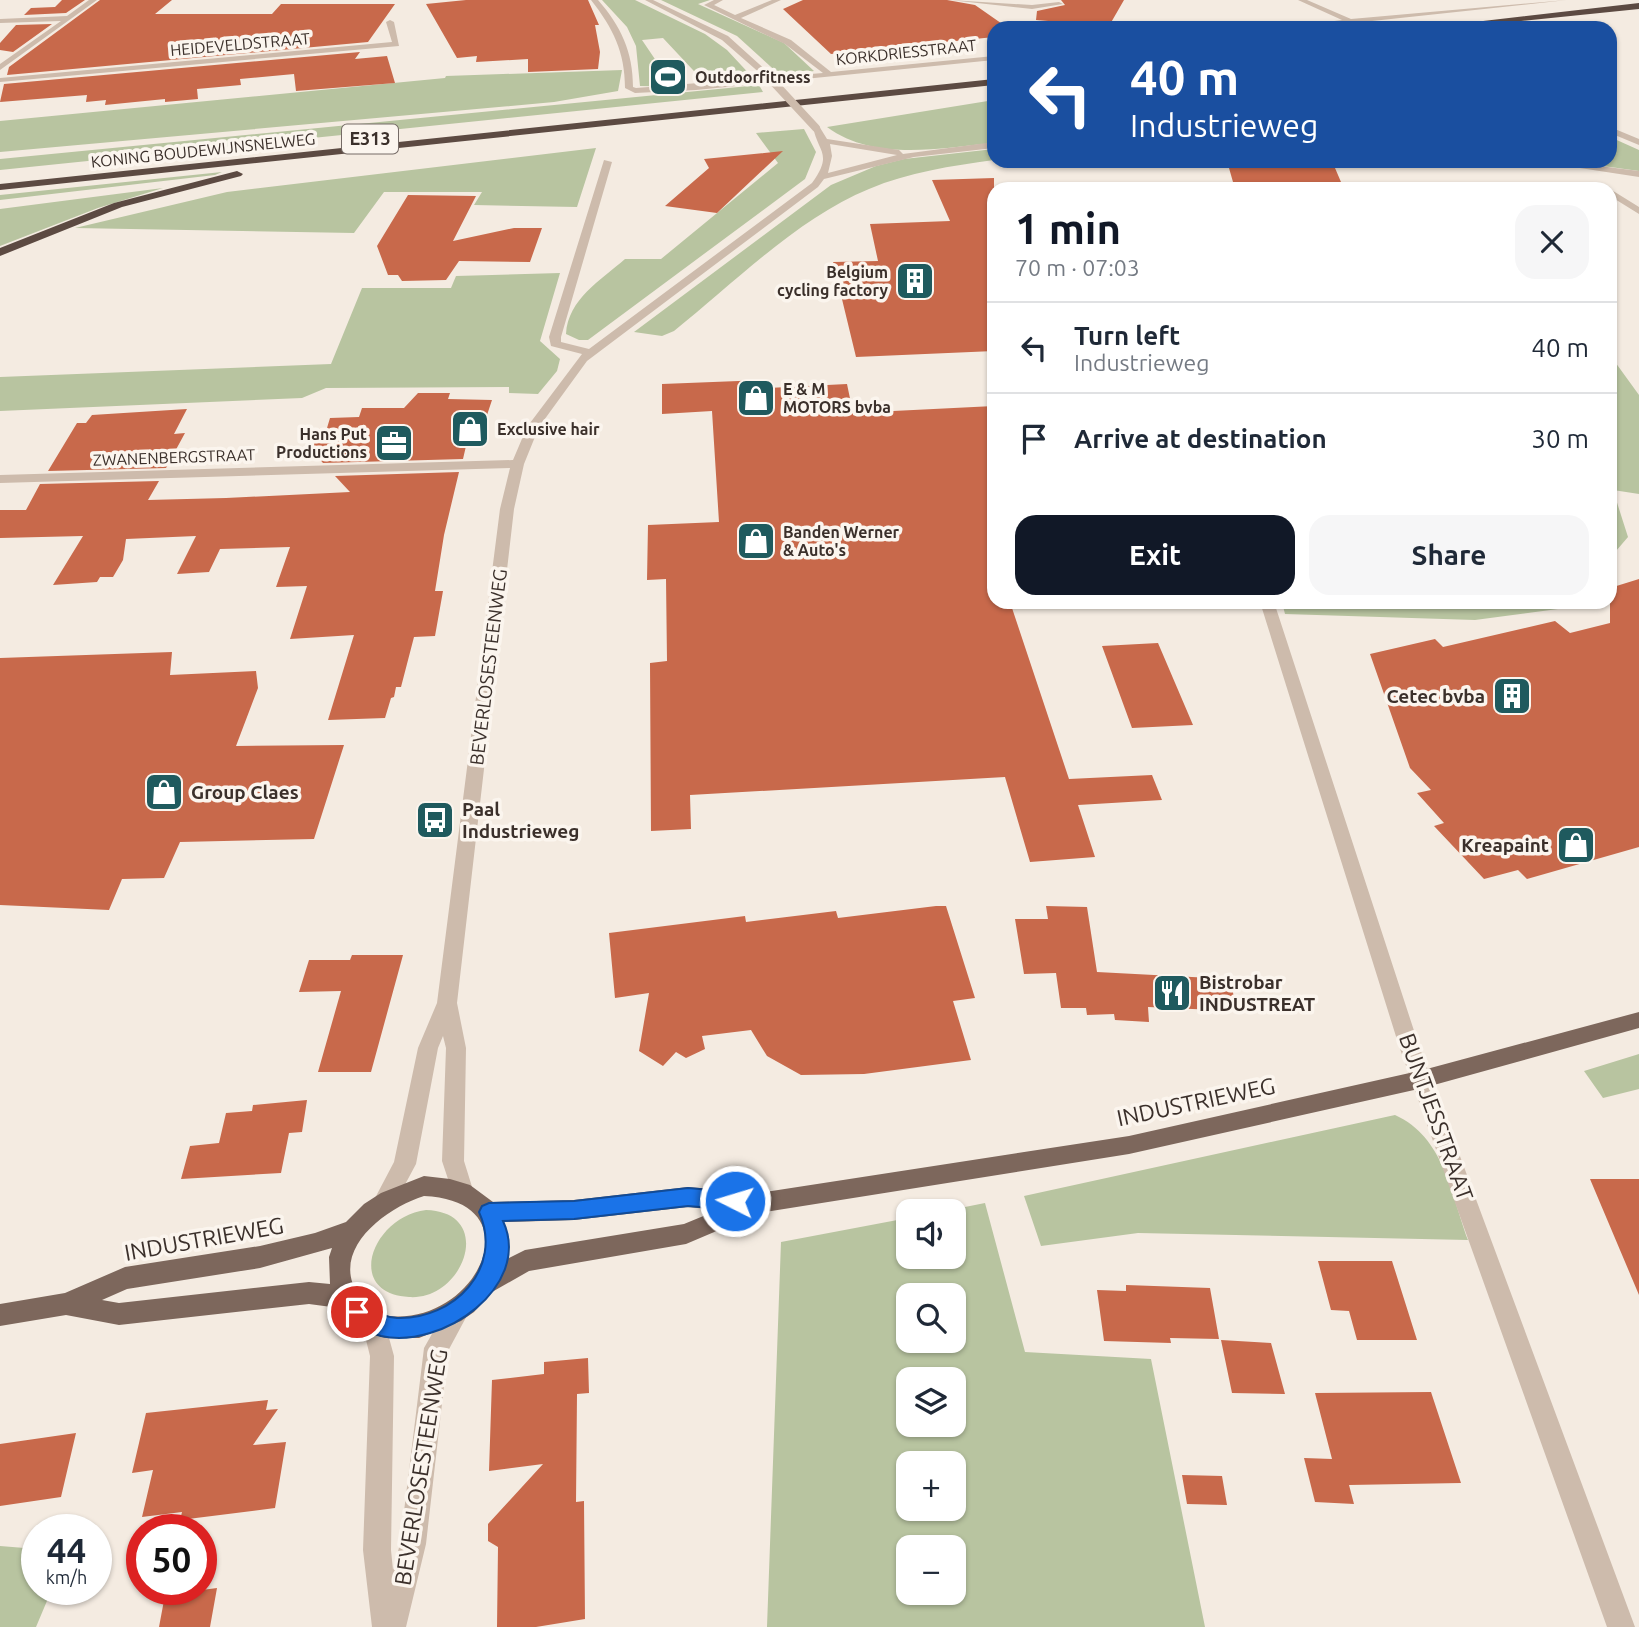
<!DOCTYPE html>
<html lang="en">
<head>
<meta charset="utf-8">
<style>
  :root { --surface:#fff; --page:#f6f6f7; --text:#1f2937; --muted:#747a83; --line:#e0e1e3; --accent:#111827 }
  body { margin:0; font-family:Ubuntu,sans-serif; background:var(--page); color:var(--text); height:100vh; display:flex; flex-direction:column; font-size:26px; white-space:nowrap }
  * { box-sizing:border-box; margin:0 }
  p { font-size:23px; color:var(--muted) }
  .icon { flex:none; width:38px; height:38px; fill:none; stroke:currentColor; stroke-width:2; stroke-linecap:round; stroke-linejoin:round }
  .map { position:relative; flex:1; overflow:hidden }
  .panel { position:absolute; left:987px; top:182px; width:630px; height:427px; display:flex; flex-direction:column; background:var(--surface); border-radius:21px; box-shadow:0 2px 5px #0004 }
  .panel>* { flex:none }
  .top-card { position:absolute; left:987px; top:21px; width:630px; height:147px; border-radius:21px; box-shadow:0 2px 5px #0004; background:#1a4fa0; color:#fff; overflow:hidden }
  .buttons { position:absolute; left:896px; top:1199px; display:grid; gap:14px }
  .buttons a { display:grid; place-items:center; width:70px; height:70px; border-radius:14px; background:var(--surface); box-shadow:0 2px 5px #0004; font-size:35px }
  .speed { position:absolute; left:21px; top:1514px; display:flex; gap:14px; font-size:35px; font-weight:700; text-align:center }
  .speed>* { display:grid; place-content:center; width:91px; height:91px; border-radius:50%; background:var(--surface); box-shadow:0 2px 5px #0004; line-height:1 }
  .speed small { font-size:18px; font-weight:400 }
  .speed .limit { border:10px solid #d22; background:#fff; color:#111 }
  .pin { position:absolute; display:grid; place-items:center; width:60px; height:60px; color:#fff; margin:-30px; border:4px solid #fff; border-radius:50%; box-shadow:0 2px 7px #0007 }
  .me { position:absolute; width:77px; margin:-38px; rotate:275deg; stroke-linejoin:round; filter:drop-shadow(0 0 5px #0008) }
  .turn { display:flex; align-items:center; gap:24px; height:147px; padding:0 28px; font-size:32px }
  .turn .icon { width:91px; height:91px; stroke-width:2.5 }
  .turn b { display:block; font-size:49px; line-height:60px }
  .round { display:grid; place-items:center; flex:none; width:74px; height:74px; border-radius:21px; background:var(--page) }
  .summary { display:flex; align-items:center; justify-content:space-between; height:119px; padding:0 28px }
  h1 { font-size:42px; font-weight:600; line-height:52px; color:var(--accent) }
  .action { display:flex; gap:14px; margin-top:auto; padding:14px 28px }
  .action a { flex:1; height:80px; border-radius:21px; background:var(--accent); color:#fff; font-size:28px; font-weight:600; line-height:80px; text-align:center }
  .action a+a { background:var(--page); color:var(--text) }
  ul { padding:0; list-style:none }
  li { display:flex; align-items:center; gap:21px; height:91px; padding:0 28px; border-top:2px solid var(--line) }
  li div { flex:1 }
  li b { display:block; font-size:26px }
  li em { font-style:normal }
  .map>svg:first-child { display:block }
  .green { fill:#b8c4a0; fill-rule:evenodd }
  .building { fill:#c8694b }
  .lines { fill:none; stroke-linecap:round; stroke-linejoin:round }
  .minor { fill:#cdbbac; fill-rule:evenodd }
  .major { fill:#7d675c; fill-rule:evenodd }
  .highway { fill:#5c4a42; fill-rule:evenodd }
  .minor-bridge { stroke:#cdbbac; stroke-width:8 }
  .route { fill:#1a73e8; stroke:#114b97; stroke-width:2 }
  .labels { text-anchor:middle; stroke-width:7; stroke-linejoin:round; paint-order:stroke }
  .far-street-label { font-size:16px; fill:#3b302b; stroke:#fbf5ee }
  .far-poi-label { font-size:16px; font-weight:bold; fill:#3b302b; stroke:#fbf5ee; text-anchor:start }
  .shield { fill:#fbf5ee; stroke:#756b66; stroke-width:2 }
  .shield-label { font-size:18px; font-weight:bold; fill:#3b302b }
  .street-label { font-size:19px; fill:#3b302b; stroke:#fbf5ee }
  .poi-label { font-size:19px; font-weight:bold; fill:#3b302b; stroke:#fbf5ee; text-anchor:start }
  .near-street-label { font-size:23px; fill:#3b302b; stroke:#fbf5ee }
</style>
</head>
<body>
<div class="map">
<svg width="1639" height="1627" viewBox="0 0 1639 1627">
  <rect width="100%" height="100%" fill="#f4ebe1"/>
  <!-- green -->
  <path class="green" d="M602 0H635L705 34 727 50 755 80 707 85 663 38 642 40 663 71H671L687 87 640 86 636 46 627 27Z
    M661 0H710L698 4 784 43 814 71 781 76 737 36Z
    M622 70 618 91 554 102 0 152V121L445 78 446 76Z
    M759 85 763 92 0 170V159Z
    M994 100V143C939 148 875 162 827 127Z
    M804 129 816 152 805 179 588 340H579L566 334C568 299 601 280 625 259H661L778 163 756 133Z
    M1610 137 1639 150V171L1567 161H1610Z
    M596 148 577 207 474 205 482 192H384L354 233 75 228 227 192Z
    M994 149V160C951 166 909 172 869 189 798 218 734 283 674 331L662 336 634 332 831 185 876 166 904 159Z
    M222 172 215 175 0 200V195Z
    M163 188 98 208 0 246V209Z
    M560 273 540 341 560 359 557 371 538 394 509 393V387L326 388 302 398 0 411V377L331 364 362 288H451L456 276Z
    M1610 355 1639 395V494L1613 490 1628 537 1610 558Z
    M1282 602H1566L1558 609 1475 620 1285 614Z
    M1639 1054V1089L1603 1098 1584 1071Z
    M1395 1115C1444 1137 1451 1194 1468 1240L1138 1233 1041 1246 1024 1196Z
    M985 1203 1025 1352 1151 1359 1205 1627H767L781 1242 908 1218V1256H954V1211H945ZM908 1295H954V1340H908ZM908 1379H954V1424H908ZM908 1463H954V1508H908ZM908 1547H954V1592H908Z
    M426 1210C496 1212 464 1301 409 1297 343 1293 373 1216 426 1210Z
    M0 1546 37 1549V1589H52L36 1627H0Z"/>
  <!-- building -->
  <path class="building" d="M62 0H85L66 13 24 15 31 8 55 7Z
    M100 0H172L155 14H272L281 4H395L368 42 7 75 9 67Z
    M466 0H588L599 25H595L600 52 598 69 528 72V59L476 62 477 56 457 58 426 4Z
    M803 0H947L975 5 1008 28H994V37L831 54 783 9Z
    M1061 0H1124L1109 26 1036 20 1037 11 1065 5Z
    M52 24 13 52 0 50V43L16 25Z
    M360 52 355 59 387 56 395 83 296 91 294 74 240 79 241 85 197 89 198 99 165 102V99L105 105 106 100 86 102 87 95 0 102 4 84Z
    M783 151 717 213 665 206 709 168 704 159Z
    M1227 161H1332L1344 189H1235Z
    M994 178V351L856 357 833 262 878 261 870 224 950 221 932 180Z
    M408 195 476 196 453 241 514 228H542L530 262 459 261 446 280 402 281 398 275H388L377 246Z
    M767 380 768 388 847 384 853 413 994 406V602H1010L1069 779 1152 775 1162 800 1078 805 1095 857 1030 862 1005 777 690 795 691 829 651 831 650 663 667 661 666 579 647 580 648 525 719 522 712 411 662 414V384Z
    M418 393H450L448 399 492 400 477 445 466 446 463 459 323 463 312 450 320 428H327L330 418 359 417 362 408H404Z
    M187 409 174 434 185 433 166 468 48 471 77 423H86L92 415Z
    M459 472 444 535 435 591H443L435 636 414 637 401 687H396L394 697 391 698 385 718 328 720 354 635 290 639 307 586 276 587 290 547 220 549 209 572 177 574 196 536 126 539 123 560 113 577H100L97 582 53 585 83 536 0 538V510H26L40 484 159 481 148 500 226 498 350 492 335 476Z
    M1639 579V847L1527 879 1518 870 1484 879 1434 826 1444 823 1417 793 1431 790 1410 768 1370 654 1435 639 1443 647 1555 621 1570 633 1610 623V588Z
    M1158 643 1193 725 1132 728 1102 646Z
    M172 652 170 675 256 671 258 688 236 746 344 745 314 839 180 842 164 878 122 879 109 910 0 905V658Z
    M936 906H946L975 998 953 1001 971 1060 864 1074 801 1075 767 1056 751 1030 702 1036 705 1049 686 1058 676 1052 663 1066 639 1051 649 993 615 998 609 933 745 916 746 922 836 911 838 918Z
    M1046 906 1087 907 1097 972 1230 979 1237 1011 1148 1007 1149 1022 1115 1020 1114 1014 1087 1015 1086 1008H1061L1056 973 1024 974 1015 919H1048Z
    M352 955H403L371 1072H318L341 991 299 992 309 960H350Z
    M307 1100 302 1132 289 1133 281 1173 181 1179 190 1146 219 1143 226 1113 252 1111 253 1105Z
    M1590 1179H1639V1295Z
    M1318 1261H1392L1417 1340H1357L1349 1311 1331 1310Z
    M1126 1285 1210 1288 1219 1339 1170 1338 1171 1343 1104 1341 1097 1290 1126 1291Z
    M1221 1340 1271 1343 1285 1394 1232 1393Z
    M588 1358 589 1393 577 1394 576 1502 584 1501 585 1619 536 1627H497L498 1547 488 1541V1524L543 1464 489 1471 492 1380 544 1374V1362Z
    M1431 1392 1461 1483 1349 1485 1354 1504 1315 1502 1304 1458 1332 1459 1315 1393Z
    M268 1400 266 1410 278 1409 253 1445 286 1442 275 1508 180 1520 182 1512 142 1517 153 1470 132 1473 146 1413Z
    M76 1433 61 1497 0 1506V1444Z
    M1182 1475 1222 1476 1227 1505 1187 1504Z
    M217 1588 210 1627H159L165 1595Z"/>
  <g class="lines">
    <!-- minor -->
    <path class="minor" d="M89 0H97L0 70V64L61 21 0 23V19L67 16Z
      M591 0H598C621 26 633 52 633 87L636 88 823 73 785 44 704 5 714 0H723L714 5 735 15 772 0H781L741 18 791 40 831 72 994 56V60L696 90 635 93 625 88C625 52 613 28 591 0Z
      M645 0H653L728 36 769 73 762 75 722 40Z
      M950 0 1032 5 1059 2 1063 4 1032 9Z
      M1298 0H1307L1351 19 1567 0 1307 28H1281L1342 20Z
      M390 20 394 22 399 46 0 82V78L392 42 386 22Z
      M813 126H819L827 139 899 150 903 154 994 142V148L914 157 824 179 818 187 587 361 539 427 524 464 514 509 457 1003 466 1048 464 1161 473 1190 470 1197 462 1200 454 1197 442 1161 446 1048 443 1036 438 1048 416 1164 393 1207 385 1210 377 1207 374 1200 394 1162 418 1048 437 1003 500 509 510 468 0 483V475L513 460 527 427 582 354 551 346 549 337 604 160 612 162 561 337V342L589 349 812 183C834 153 817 152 813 126ZM830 144 897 155 828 173 832 156Z
      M1610 127 1639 139V145L1610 133Z
      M1534 161H1560L1639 171V177Z
      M1610 189 1639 207V214L1610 196Z
      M1260 602H1274L1419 1046 1635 1627H1607L1399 1046Z
      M458 1299 466 1302 470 1310 448 1351 426 1544 406 1627H372L363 1550 370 1356 362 1324 365 1316 374 1312 383 1316 394 1356 391 1550 393 1570 400 1544 424 1348 450 1302Z"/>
    <!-- major -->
    <path class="major" d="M1639 1012V1028L1423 1088 1129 1154 759 1213 686 1244 529 1271 492 1292 474 1312 461 1321 419 1338H385L369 1333 347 1319 339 1308 309 1304 119 1325 66 1315 0 1326V1304L65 1293 125 1267 260 1246 315 1233 346 1222 364 1204 381 1193 424 1176 450 1179 470 1185 493 1202 574 1200 688 1187 758 1193 1129 1136 1423 1070ZM424 1196C536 1201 477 1325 389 1316 376 1314 366 1306 359 1296 328 1250 386 1208 424 1196ZM688 1207 718 1210 684 1224 525 1250 507 1259 508 1239 504 1222 574 1220ZM332 1248 329 1257 330 1284 309 1282 119 1303 102 1300 127 1289 260 1268Z"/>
    <!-- highway -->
    <path class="highway" d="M1639 3V9L1452 28H1423Z
      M994 79V85L0 190V184Z
      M237 171 243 174 241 176 122 207 0 256V248L114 203Z"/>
    <!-- minor-bridge -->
    <path class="minor-bridge" d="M765 73 816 128"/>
  </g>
  <!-- route -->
  <path class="route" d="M688 1188 735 1192 742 1194 745 1201 742 1207 735 1210 688 1206 574 1219 503 1221C533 1286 442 1350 381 1336 367 1332 352 1325 346 1312L349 1305 357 1302C371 1308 381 1317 397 1318 454 1320 504 1268 479 1212L482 1206 489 1203 574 1201Z"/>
  <!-- icons -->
  <defs>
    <symbol id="stadium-square" viewBox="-11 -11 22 22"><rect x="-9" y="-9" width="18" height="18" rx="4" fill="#1f5a5e" stroke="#fbf5ee"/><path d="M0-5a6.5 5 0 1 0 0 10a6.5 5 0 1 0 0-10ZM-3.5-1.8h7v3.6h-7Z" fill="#fff"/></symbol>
    <symbol id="building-square" viewBox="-11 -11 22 22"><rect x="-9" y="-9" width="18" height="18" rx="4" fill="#1f5a5e" stroke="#fbf5ee"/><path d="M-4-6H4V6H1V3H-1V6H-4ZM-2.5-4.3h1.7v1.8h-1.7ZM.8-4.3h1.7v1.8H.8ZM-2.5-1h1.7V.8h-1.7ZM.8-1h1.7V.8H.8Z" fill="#fff"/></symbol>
    <symbol id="shop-square" viewBox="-11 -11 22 22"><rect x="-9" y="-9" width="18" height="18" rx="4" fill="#1f5a5e" stroke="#fbf5ee"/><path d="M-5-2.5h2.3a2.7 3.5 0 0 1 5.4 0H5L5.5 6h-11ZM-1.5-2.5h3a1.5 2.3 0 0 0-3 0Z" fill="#fff"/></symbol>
    <symbol id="office-square" viewBox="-11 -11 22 22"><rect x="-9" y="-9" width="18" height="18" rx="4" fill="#1f5a5e" stroke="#fbf5ee"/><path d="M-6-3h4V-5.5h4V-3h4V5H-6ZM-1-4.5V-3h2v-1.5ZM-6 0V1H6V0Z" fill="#fff"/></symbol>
    <symbol id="bus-square" viewBox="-11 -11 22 22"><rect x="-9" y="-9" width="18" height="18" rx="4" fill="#1f5a5e" stroke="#fbf5ee"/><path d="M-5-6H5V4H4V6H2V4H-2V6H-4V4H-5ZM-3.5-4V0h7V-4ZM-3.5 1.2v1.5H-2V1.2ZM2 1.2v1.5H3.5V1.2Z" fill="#fff"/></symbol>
    <symbol id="restaurant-square" viewBox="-11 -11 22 22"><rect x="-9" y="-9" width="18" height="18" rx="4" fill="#1f5a5e" stroke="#fbf5ee"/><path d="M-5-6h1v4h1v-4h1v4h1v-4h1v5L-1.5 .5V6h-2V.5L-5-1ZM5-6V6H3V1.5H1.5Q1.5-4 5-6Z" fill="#fff"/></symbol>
  </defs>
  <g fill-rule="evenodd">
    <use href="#stadium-square" x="646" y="55" width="44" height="44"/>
    <use href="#building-square" x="893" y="259" width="44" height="44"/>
    <use href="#shop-square" x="734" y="376" width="44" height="44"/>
    <use href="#shop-square" x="448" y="407" width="44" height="44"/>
    <use href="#office-square" x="372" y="421" width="44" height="44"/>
    <use href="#shop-square" x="734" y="519" width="44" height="44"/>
    <use href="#building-square" x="1490" y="674" width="44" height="44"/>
    <use href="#shop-square" x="142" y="770" width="44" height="44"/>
    <use href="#bus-square" x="413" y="798" width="44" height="44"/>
    <use href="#shop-square" x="1554" y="823" width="44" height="44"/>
    <use href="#restaurant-square" x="1150" y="971" width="44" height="44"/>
  </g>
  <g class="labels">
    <!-- far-street labels -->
    <g class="far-street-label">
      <text transform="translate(240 44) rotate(-5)" y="6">HEIDEVELDSTRAAT</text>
      <text transform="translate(906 52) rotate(-6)" y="6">KORKDRIESSTRAAT</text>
      <text transform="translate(203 150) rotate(-6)" y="6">KONING BOUDEWIJNSNELWEG</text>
      <text transform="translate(174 457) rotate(-2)" y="6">ZWANENBERGSTRAAT</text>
    </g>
    <!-- far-poi labels -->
    <g class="far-poi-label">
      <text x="695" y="83">Outdoorfitness</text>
      <text x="888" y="278" text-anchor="end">Belgium<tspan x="888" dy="18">cycling factory</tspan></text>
      <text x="783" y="395">E &amp; M<tspan x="783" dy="18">MOTORS bvba</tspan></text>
      <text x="497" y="435">Exclusive hair</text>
      <text x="367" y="440" text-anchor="end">Hans Put<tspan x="367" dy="18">Productions</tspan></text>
      <text x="783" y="538">Banden Werner<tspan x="783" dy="18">&amp; Auto's</tspan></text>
    </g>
    <!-- shield labels -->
    <rect class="shield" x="342" y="124.5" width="56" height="29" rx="5"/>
    <g class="shield-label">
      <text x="370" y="145">E313</text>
    </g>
    <!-- street labels -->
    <g class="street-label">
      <text transform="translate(488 667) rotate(-83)" y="7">BEVERLOSESTEENWEG</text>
    </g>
    <!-- poi labels -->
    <g class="poi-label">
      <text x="1485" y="703" text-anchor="end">Cetec bvba</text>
      <text x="191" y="799">Group Claes</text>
      <text x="462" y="816">Paal<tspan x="462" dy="22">Industrieweg</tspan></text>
      <text x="1549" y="852" text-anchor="end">Kreapaint</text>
      <text x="1199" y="989">Bistrobar<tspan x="1199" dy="22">INDUSTREAT</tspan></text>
    </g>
    <!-- near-street labels -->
    <g class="near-street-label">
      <text transform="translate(1196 1102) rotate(-12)" y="8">INDUSTRIEWEG</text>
      <text transform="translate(1436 1117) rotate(70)" y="8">BUNTJESSTRAAT</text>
      <text transform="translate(204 1239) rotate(-10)" y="8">INDUSTRIEWEG</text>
      <text transform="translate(421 1467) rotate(-81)" y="8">BEVERLOSESTEENWEG</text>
    </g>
  </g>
</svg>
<div class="buttons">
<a><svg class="icon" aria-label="sound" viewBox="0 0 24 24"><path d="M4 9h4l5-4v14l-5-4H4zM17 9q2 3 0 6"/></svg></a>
<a><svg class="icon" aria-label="search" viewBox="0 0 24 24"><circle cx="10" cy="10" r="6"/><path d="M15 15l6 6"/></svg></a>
<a><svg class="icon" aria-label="layers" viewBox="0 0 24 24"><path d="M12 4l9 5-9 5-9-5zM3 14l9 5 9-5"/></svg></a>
<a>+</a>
<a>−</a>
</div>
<div class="speed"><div>44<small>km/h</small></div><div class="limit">50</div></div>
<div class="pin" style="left:357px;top:1312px;background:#d93025"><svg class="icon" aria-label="arrive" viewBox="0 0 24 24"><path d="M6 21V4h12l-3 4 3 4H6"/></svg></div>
<svg class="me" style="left:735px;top:1201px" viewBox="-20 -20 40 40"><circle r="17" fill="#1a73e8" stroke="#fff" stroke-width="3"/><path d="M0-11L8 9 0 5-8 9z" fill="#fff"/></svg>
<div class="top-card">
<div class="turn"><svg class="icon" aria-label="left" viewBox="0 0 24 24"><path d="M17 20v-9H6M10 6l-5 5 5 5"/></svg><div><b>40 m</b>Industrieweg</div></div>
</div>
<section class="panel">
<div class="summary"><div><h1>1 min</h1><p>70 m · 07:03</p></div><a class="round"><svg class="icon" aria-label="close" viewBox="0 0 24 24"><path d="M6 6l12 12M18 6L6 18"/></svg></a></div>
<ul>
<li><svg class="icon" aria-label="left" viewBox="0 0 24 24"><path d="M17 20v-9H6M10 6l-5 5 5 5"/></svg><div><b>Turn left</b><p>Industrieweg</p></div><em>40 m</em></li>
<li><svg class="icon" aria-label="arrive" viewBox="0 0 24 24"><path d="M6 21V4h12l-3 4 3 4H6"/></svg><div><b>Arrive at destination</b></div><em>30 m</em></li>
</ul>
<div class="action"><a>Exit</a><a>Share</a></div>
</section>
</div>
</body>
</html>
